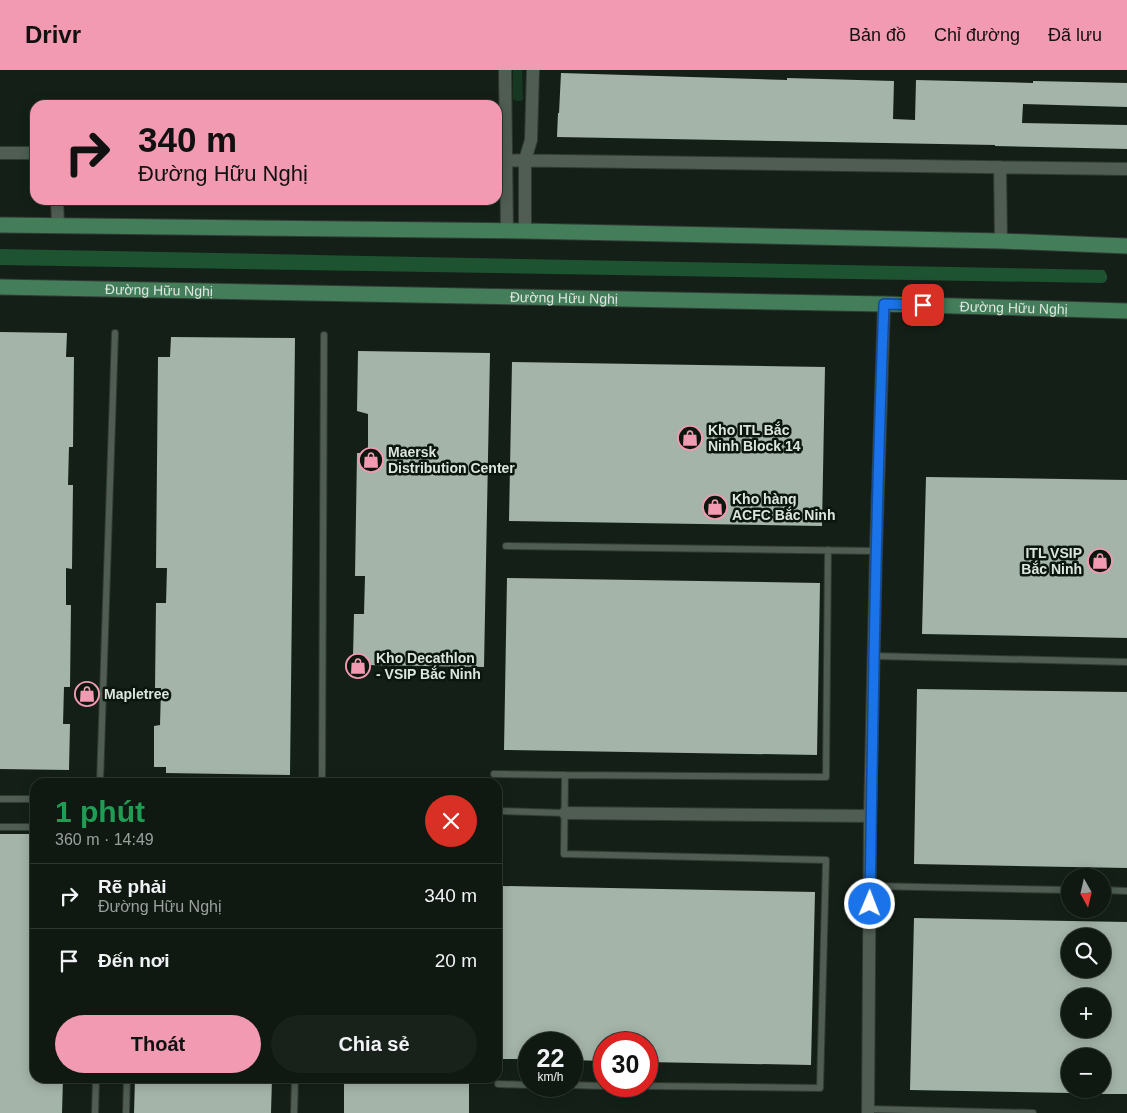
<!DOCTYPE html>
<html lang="vi">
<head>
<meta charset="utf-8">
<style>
  :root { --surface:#0f1811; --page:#18211a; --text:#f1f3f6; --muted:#9ba09f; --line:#2f3731; --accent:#f19ab1 }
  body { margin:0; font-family:Helvetica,sans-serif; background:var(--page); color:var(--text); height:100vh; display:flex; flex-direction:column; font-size:19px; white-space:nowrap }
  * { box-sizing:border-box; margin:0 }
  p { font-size:16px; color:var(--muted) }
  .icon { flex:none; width:28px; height:28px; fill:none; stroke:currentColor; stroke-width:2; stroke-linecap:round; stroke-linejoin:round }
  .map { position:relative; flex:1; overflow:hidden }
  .panel { position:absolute; left:30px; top:708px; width:472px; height:305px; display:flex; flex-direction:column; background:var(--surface); border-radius:15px; box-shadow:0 2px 12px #0003,0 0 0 1px var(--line) }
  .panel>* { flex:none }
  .guide { position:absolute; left:30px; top:30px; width:472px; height:105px; border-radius:15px; box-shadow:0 2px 12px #0003,0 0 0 1px var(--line); background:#f19ab1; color:#111; overflow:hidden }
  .needle { width:32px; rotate:172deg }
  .controls { position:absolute; left:1061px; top:798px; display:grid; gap:10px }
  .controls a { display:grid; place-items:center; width:50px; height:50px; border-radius:50%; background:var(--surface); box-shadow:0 2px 12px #0003,0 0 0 1px var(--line); font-size:25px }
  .speed { position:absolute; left:518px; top:962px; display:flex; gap:10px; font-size:25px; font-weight:700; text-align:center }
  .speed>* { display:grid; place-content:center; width:65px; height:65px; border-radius:50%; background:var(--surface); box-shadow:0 2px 12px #0003,0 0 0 1px var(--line); line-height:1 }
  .speed small { font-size:12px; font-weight:400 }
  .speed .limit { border:8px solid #d22; background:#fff; color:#111 }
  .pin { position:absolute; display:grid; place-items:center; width:42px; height:42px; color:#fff; margin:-21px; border-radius:10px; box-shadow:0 2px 8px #0006 }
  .me { position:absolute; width:55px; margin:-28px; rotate:1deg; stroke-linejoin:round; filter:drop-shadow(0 0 4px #0008) }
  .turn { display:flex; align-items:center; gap:18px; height:105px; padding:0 25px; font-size:22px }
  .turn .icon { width:65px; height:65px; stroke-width:2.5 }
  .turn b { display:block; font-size:35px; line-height:42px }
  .round { display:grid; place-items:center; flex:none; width:52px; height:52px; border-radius:26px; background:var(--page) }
  .headline { display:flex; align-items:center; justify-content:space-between; height:85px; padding:0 25px }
  h1 { font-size:30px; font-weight:600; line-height:38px; color:#1e9e55 }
  .action { display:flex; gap:10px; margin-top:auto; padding:10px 25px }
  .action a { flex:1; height:58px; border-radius:30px; background:var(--accent); color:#111; font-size:20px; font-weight:600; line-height:58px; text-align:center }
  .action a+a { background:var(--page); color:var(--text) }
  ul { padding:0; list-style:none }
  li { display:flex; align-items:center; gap:15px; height:65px; padding:0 25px; border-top:1px solid var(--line) }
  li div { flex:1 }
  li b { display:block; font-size:19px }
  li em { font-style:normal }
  header { display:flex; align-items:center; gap:30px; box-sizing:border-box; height:70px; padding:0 25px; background:var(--accent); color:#111 }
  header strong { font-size:24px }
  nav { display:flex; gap:28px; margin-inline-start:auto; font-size:18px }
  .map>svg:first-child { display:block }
  .green { fill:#163721 }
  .water { fill:#1e5331 }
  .building { fill:#a4b4a8; fill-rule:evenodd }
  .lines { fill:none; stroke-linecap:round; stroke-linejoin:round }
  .lane-casing { stroke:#323a34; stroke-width:8 }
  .street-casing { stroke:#323a34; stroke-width:14 }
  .secondary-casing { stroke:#323a34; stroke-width:17 }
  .lane { stroke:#4f5d52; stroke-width:6 }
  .street { stroke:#4f5d52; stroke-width:12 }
  .secondary { stroke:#437d5a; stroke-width:15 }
  .route-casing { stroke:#114b97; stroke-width:12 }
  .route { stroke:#1a73e8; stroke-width:9 }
  .labels { text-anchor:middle; stroke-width:5; stroke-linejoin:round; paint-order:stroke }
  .street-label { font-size:14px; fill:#dde5df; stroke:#0b170e }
  .poi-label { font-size:14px; font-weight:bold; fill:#dde5df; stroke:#0b170e; text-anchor:start }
</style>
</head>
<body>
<header>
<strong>Drivr</strong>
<nav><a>Bản đồ</a><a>Chỉ đường</a><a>Đã lưu</a></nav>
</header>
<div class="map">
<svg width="1127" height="1043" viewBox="0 0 1127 1043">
  <rect width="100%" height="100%" fill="#142017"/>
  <!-- green -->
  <path class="green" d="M513 0H522L523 29 521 31H516L513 29Z"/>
  <!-- water -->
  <path class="water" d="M0 179 1104 200C1107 205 1109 208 1105 212L1102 213 0 195Z"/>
  <!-- building -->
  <path class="building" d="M561 3 787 10V8L894 11 893 49 915 50 916 10 1033 13V11L1127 13V37L1023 34 1022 53 1127 55V79L995 76V75L557 67 558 43H559Z
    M0 262 67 263 66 287H74L73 377H69L68 415H73L72 499 66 498V535H71L70 617H64L63 654H70L69 700 0 699Z
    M171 267 295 268 290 705 166 703V697H154V656L160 655 161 618H155L156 533H166L167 498H156L158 287H170Z
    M358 281 490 283 484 597 365 595 366 587H353L354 544H364L365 506H355L357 383H368V344L357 341Z
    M512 292 825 297 822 456 509 451Z
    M926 407 1127 410V568L922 564Z
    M507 508 820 513 817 685 504 680Z
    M917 619 1127 622V798L914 794Z
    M0 764H35V1008H63L62 1043H0Z
    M503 816 815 822 811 995 646 992V974H604V991L571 990V974H529V989H499Z
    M914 848 1127 852V1024H1102V986H1070V1023L910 1020ZM1070 866H1102V899H1070ZM1070 926H1102V959H1070Z
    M135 1008H272L271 1043H134Z
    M344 1008H469V1043H344Z"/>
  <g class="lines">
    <defs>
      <path id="lane" d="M506 476 876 481
        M874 586 1127 592
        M494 704 565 705
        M100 712 115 263
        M322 712 324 265
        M0 729H35
        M498 741 565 743
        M0 757H35
        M870 816 1070 820
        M1102 820 1127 821
        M498 1014 529 1015
        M571 1015 604 1016
        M646 1016 820 1018 826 790 564 784 565 705 826 707 828 480
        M868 1039 1033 1043
        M95 1043 96 1008
        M126 1043 127 1008
        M294 1043 295 1008"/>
      <path id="street" d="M505 0 507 162
        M0 83H35
        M498 90 1127 99
        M1000 97 1001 171
        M57 130 58 155
        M525 161V90L531 70 533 0
        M565 743 870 746 876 481 884 234
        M868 1043 870 746"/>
      <g id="secondary">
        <path d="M0 155 525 161 1001 171 1127 176"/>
        <path id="s1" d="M0 217 884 234 1127 241"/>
      </g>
    </defs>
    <!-- lane casing -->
    <use href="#lane" class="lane-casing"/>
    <!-- street casing -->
    <use href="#street" class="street-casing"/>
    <!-- secondary casing -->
    <use href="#secondary" class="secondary-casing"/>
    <!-- lane -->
    <use href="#lane" class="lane"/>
    <!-- street -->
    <use href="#street" class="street"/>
    <!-- secondary -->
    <use href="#secondary" class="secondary"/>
  </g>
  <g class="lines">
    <defs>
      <path id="route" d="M870 834C873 634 876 434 884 234L923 235"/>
    </defs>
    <!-- route casing -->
    <use href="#route" class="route-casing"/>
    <!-- route -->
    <use href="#route" class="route"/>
  </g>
  <!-- icons -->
  <defs>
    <symbol id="shop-ring" viewBox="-11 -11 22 22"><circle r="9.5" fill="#0b170e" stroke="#f19ab1" stroke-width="1.5"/><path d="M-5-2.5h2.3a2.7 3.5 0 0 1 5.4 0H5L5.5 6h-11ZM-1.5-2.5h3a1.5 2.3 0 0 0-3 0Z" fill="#f19ab1"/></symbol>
  </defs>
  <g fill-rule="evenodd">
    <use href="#shop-ring" x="676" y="354" width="28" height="28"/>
    <use href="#shop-ring" x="357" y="376" width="28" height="28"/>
    <use href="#shop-ring" x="701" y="423" width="28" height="28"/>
    <use href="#shop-ring" x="1086" y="477" width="28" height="28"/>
    <use href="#shop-ring" x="344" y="582" width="28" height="28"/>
    <use href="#shop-ring" x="73" y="610" width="28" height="28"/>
  </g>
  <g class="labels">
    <!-- street labels -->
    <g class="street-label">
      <text dy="5" stroke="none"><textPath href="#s1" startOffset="159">Đường Hữu Nghị</textPath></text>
      <text dy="5" stroke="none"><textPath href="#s1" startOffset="564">Đường Hữu Nghị</textPath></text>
      <text dy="5" stroke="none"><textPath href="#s1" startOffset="1014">Đường Hữu Nghị</textPath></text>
    </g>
    <!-- poi labels -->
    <g class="poi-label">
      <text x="708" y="365">Kho ITL Bắc<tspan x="708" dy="16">Ninh Block 14</tspan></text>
      <text x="388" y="387">Maersk<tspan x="388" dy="16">Distribution Center</tspan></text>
      <text x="732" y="434">Kho hàng<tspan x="732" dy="16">ACFC Bắc Ninh</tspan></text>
      <text x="1082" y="488" text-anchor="end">ITL VSIP<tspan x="1082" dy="16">Bắc Ninh</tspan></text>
      <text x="376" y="593">Kho Decathlon<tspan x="376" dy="16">- VSIP Bắc Ninh</tspan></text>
      <text x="104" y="629">Mapletree</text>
    </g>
  </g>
</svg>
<div class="controls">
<a><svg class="needle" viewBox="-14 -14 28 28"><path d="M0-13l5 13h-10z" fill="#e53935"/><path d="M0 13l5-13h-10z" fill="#9ba09f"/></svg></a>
<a><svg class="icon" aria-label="search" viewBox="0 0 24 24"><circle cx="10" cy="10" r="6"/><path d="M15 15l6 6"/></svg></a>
<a>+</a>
<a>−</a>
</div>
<div class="speed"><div>22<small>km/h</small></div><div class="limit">30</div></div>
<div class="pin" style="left:923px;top:235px;background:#d93025"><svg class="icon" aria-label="arrive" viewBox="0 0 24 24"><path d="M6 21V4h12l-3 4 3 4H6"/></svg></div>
<svg class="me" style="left:870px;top:834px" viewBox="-20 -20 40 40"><circle r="17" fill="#1a73e8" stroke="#fff" stroke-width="3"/><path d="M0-11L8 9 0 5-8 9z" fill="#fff"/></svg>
<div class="guide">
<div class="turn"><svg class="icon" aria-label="right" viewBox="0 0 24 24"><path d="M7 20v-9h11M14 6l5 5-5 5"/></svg><div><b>340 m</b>Đường Hữu Nghị</div></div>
</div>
<section class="panel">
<div class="headline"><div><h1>1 phút</h1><p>360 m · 14:49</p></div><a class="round" style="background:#d93025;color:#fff"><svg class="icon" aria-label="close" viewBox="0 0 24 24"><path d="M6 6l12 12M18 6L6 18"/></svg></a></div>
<ul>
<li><svg class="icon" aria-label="right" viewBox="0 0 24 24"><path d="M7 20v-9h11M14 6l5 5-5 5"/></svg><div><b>Rẽ phải</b><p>Đường Hữu Nghị</p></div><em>340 m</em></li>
<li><svg class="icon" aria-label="arrive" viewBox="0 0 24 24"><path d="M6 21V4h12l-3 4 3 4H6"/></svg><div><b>Đến nơi</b></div><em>20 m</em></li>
</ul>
<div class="action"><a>Thoát</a><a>Chia sẻ</a></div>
</section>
</div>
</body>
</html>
